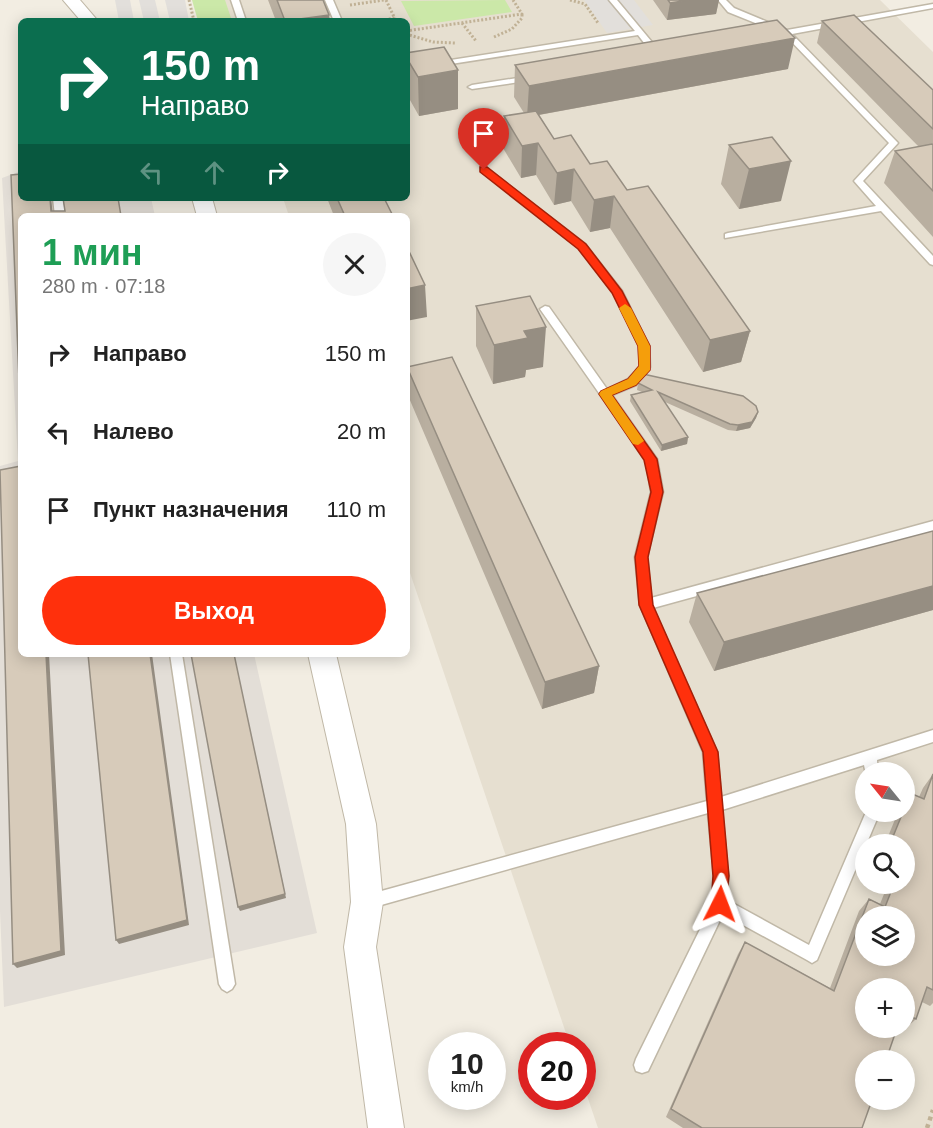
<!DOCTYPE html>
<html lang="ru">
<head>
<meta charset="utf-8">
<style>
  :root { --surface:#fff; --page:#f6f6f6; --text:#222; --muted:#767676; --accent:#ff300c }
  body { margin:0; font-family:Helvetica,sans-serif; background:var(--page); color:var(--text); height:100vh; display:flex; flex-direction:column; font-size:22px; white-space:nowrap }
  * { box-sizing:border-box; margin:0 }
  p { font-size:20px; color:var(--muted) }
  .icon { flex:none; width:33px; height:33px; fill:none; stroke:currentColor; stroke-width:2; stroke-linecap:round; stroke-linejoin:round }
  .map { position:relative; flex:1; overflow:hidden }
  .details { position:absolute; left:18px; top:213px; width:392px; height:444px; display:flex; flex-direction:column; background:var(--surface); border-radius:9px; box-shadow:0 3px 15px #0003 }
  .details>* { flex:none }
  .guide { position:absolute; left:18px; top:18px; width:392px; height:183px; border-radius:9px; box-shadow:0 3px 15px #0003; background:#0b6e4f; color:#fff; overflow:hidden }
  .needle { width:39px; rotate:300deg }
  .fabs { position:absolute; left:855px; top:762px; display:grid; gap:12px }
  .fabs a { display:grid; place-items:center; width:60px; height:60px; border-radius:50%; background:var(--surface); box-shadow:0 3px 15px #0003; font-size:30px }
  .speed { position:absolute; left:428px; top:1032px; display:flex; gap:12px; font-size:30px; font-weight:700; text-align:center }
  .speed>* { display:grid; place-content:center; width:78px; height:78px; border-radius:50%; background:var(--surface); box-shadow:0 3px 15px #0003; line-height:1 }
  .speed small { font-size:15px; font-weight:400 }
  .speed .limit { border:9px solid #d22; background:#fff; color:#111 }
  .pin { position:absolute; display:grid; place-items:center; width:51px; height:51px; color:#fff; margin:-62px -26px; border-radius:50% 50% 50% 0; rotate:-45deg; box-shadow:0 0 6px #0007 }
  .pin .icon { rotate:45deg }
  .me { position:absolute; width:66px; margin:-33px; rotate:3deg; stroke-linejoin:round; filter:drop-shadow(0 0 4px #0008) }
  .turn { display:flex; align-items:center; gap:21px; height:126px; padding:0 24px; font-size:27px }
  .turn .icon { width:78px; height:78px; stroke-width:2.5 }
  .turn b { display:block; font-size:42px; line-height:51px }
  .lanes { display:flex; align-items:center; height:57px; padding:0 24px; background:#0003; justify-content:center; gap:30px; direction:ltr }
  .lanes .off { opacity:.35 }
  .round { display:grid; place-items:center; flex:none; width:63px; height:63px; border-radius:32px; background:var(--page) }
  .overview { display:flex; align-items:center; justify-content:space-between; height:102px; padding:0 24px }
  h1 { font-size:36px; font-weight:800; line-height:45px; color:#1e9e55 }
  .primary-button { display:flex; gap:12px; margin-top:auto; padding:12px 24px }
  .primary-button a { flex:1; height:69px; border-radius:36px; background:var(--accent); color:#fff; font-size:24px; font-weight:800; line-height:69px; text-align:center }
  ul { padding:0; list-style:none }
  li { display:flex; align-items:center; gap:18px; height:78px; padding:0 24px }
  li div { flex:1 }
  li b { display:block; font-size:22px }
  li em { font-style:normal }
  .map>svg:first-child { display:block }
  .residential { fill:#e6dfd0; fill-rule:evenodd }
  .industrial { fill:#e3ded7 }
  .green { fill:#cbe8a8 }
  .parking { fill:#e2dfdb }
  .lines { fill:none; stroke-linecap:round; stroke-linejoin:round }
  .lane-casing { stroke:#c0b8a7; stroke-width:3 }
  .street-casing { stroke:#c0b8a7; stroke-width:2 }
  .path-far1 { stroke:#c0b195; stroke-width:3; stroke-dasharray:2 2; stroke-linecap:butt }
  .path { stroke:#c0b195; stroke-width:4.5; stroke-dasharray:4 4; stroke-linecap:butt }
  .lane { fill:#fff; fill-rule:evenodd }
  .street { fill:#fff; fill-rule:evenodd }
  .wall { fill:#b9afa0 }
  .shaded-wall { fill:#968e82 }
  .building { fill:#d7cbba; stroke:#968e82; stroke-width:1.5; fill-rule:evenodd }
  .route { fill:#ff300c; stroke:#a61f08; stroke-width:1.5 }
  .slow { fill:#f59e0b }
</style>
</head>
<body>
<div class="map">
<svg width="933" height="1128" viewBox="0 0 933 1128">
  <rect width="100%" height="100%" fill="#f2ede2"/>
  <!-- residential -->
  <path class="residential" d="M220 0H880L933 52V1128H598L582 1081V1046L570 1045 407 564 406 216H289L283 198H406V21H226ZM866 772H904V812H866ZM866 844H904V884H866ZM866 916H904V956H866ZM866 988H904V1028H866ZM866 1060H904V1100H866Z"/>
  <!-- industrial -->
  <path class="industrial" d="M21 171V198H151L155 216H21V654H254L317 933 4 1007 0 911V466L18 461 2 178Z"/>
  <!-- green -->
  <path class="green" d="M192 0H225L232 21H198Z
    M505 0 512 12 414 26 401 1Z"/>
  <!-- parking -->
  <path class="parking" d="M115 0H130L134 21H119Z
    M139 0H155L160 21H144Z
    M165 0H185L189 21H170Z
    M584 0H634L653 25 607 33Z"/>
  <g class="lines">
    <defs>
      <path id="lane" d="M231 0H239L246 21H238Z
        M325 0H333L342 21H334Z
        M609 0H617L661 53V57H655L638 35 406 71V67L635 31Z
        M718 0H726L734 8 787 30 933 4V8L792 34 898 143 863 181 933 256V265L930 264 881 211 725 238V234L728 233 876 206 854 181 889 143 785 35 772 37V33L778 32 728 12Z
        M530 76 534 78 533 80 472 89 468 87 472 85Z
        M484 166 585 244 622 291 649 346 650 367 636 385 612 395 657 459 663 492 647 557 651 598 933 521V531L653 608 717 752 721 797 933 730V742L877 760 878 772H866V775L864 765 722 810 728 876 727 900 809 945 866 812H880L817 960 812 963 807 960 723 914 648 1071 642 1073 636 1071 634 1065 636 1059 713 903 714 876 708 813 367 909 362 907 360 902 362 897 367 895 707 801 703 752 640 605 635 557 651 492 646 460 540 309 545 306 549 307 607 389 628 379 640 366 639 346 613 292 579 248 481 171V167Z
        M53 198H63L65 216H55Z
        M170 654H182L235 984 232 989 227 992 222 989 219 984Z"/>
      <path id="street" d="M63 0H80L98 21H81Z
        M192 198H212L217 216H197Z
        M308 654H336L376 824 383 902 376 947 404 1128H368L344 947 351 902 346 824Z"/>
    </defs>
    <!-- lane casing -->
    <use href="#lane" class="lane-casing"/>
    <!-- street casing -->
    <use href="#street" class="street-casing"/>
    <!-- path-far1 -->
    <path class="path-far1" d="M189 0 194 21
      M386 0 396 21
      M570 0 585 4 598 23
      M350 5 384 0
      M377 21 395 18
      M462 23 476 41
      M406 31 522 14 513 0
      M406 34 433 42 455 43
      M494 37 512 29 522 18V14"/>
    <!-- path -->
    <path class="path" d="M927 1128 933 1110"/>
    <!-- lane -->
    <use href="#lane" class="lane"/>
    <!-- street -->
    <use href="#street" class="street"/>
  </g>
  <!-- wall -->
  <path class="wall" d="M268 0H323L330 21H276Z
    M653 0H719L716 14 667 20Z
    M822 21 933 90V237L884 183 895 151 919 147 817 43Z
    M406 53 458 70V109L419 116 406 93Z
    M515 65 788 69 539 115 554 139 627 190 750 331 741 362 703 372 610 228 590 232 571 201 554 205 536 175 521 178 503 148 504 116 524 113 514 97Z
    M729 145 781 201 739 209 721 184Z
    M327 198H384L393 216H334Z
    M476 306 543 367 526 370 525 377 493 384 476 346Z
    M407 367 599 666 594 693 542 709 409 398Z
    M638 383 758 412 756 418 750 428 736 431 728 430 665 402 688 437 687 444 661 451 630 401 631 395 642 392 637 390Z
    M933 531V610L714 671 689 622 697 593Z
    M933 774V1003L930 1006 922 1002 916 1019 904 1030 901 1028H904V988L862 1128H683L666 1117 738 954 745 942 830 988 859 911 869 899 880 904 888 884H904V844H885L898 812H904V801L910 793 919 797 923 788Z"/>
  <!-- shaded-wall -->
  <path class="shaded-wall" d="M689 0H719L716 14 667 20 670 3Z
    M329 15 330 21H289Z
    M795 38 788 69 527 117 529 86Z
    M458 70V109L419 116 418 77Z
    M538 143 536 175 521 178 522 146Z
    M791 161 781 201 739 209 749 169Z
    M574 169 571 201 554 205 557 173Z
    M614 196 610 228 590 232 594 200Z
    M50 198H51L53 216 51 211Z
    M425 285 427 317 406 321V289Z
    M546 327 543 367 526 370 525 377 493 384 494 345 524 331Z
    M750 331 741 362 703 372 710 340Z
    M758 412 756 418 750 428 736 431 738 425Z
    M688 437 687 444 661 451 662 445Z
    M933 586V610L714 671 724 642Z
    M46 654H49L65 955 17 968 13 964Z
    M150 654H152L189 925 119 944 116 940Z
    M234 654 286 898 240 911 238 907Z
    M599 666 594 693 542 709 545 682Z"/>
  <!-- building -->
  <path class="building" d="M277 0H323L329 15 285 21Z
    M668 0H689L670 3Z
    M854 15 933 90V129L822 21Z
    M777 20 795 38 529 86 515 65Z
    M444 47 458 70 418 77 406 57V53Z
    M536 111 554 139 571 135 590 164 607 161 627 190 648 186 750 331 710 340 614 196 594 200 574 169 557 173 538 143 522 146 504 116Z
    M772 137 791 161 749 169 729 145Z
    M932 144 933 145V191L895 151Z
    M21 174V198H50L51 211H65L63 198H118L121 216H21V432L11 175Z
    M337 198H384L393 216H345Z
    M406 245 425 285 406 289Z
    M530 296 546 327 524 331 528 338 494 345 476 306Z
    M452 357 599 666 545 682 407 367Z
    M643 374 743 396 756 406 758 412 752 422 738 425 730 424 658 392 688 437 662 445 631 395 652 390 638 383Z
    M21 466V654H46L61 951 13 964 0 470Z
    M933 531V586L724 642 697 593Z
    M88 654H150L187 920 116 940Z
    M191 654H234L285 894 238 907Z
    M933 774V990L927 987 916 1019 904 1013V988H866V1028H897L886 1060H866V1100H872L862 1128H702L671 1109 745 942 834 991 869 899 885 907 894 884H904V844H890L903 812H904V808L910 793 924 799ZM866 916H904V956H866Z"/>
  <!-- route -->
  <path class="route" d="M480 167H487L586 244 622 291 650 346V370L636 385 612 395 657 459 663 492 648 557 653 605 718 752 729 876 725 910 720 912 714 910 711 904 713 876 703 752 639 605 635 557 651 492 644 460 599 394 601 391 628 379 639 366 638 346 612 293 578 249 480 172Z"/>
  <!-- slow -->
  <path class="slow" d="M625 304 631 308 650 346V370L636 385 612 395 644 441 638 445 633 444 599 394 601 391 628 379 639 366 638 346 619 308Z"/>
</svg>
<div class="fabs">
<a><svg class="needle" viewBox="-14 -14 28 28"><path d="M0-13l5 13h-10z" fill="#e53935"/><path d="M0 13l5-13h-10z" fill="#767676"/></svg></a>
<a><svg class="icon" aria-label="search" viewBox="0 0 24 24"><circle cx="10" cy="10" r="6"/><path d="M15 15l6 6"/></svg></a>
<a><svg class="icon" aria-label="layers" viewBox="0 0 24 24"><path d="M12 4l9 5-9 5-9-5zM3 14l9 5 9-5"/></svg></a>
<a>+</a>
<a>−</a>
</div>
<div class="speed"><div>10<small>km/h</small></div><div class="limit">20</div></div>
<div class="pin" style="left:484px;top:170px;background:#d93025"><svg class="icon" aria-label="arrive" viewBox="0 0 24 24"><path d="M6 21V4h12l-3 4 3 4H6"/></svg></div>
<svg class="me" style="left:720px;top:904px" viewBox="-20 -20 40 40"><path d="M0-17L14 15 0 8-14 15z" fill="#ff300c" stroke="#fff" stroke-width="4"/></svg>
<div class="guide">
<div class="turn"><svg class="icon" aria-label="right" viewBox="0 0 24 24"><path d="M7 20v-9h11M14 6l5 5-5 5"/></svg><div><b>150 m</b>Направо</div></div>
<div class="lanes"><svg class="icon off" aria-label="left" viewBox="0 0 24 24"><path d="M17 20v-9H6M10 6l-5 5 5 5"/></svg><svg class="icon off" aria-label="ahead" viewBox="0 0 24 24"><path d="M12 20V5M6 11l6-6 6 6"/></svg><svg class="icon" aria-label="right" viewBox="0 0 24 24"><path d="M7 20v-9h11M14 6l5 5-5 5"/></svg></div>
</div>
<section class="details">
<div class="overview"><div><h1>1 мин</h1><p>280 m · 07:18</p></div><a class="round"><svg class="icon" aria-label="close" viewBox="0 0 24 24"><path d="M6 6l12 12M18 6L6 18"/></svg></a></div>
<ul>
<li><svg class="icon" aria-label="right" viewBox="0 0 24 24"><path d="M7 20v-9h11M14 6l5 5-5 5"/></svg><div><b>Направо</b></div><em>150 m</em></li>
<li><svg class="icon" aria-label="left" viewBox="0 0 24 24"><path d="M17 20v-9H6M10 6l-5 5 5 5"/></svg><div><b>Налево</b></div><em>20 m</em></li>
<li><svg class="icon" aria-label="arrive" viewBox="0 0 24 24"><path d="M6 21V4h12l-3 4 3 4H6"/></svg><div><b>Пункт назначения</b></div><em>110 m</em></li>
</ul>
<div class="primary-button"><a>Выход</a></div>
</section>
</div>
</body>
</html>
